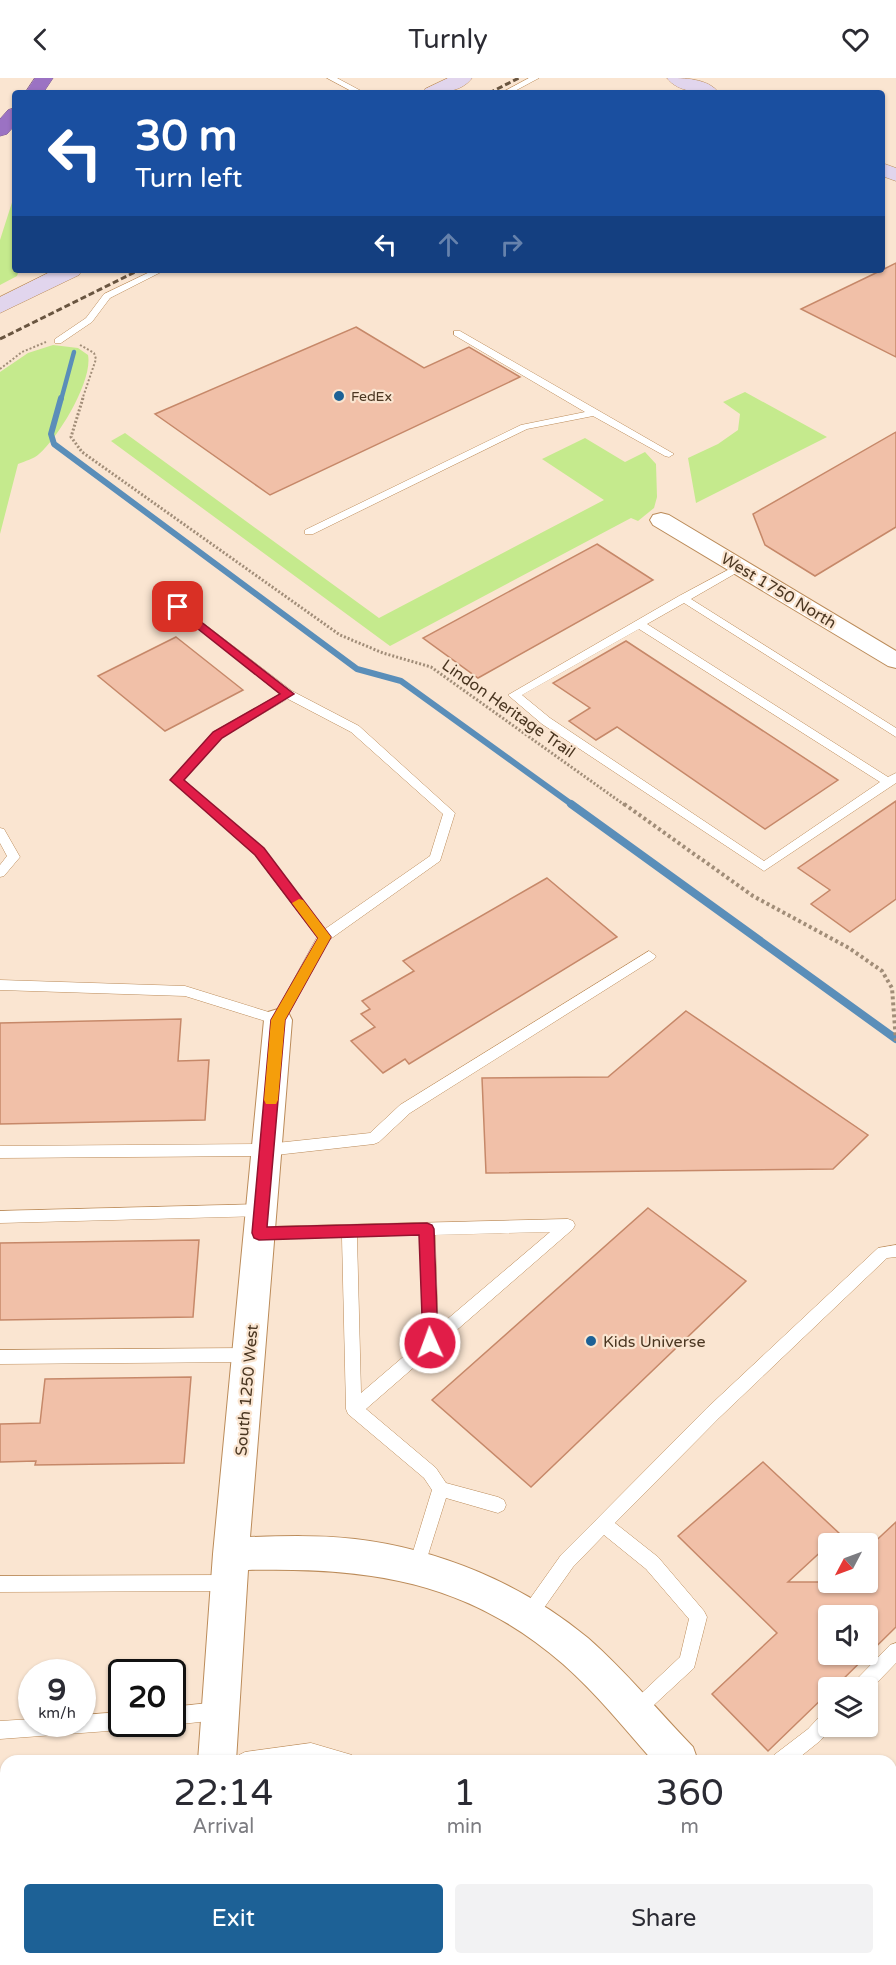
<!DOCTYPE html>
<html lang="en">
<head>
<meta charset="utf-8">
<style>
  :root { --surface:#fff; --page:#f2f2f3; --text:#2b2b33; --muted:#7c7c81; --accent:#1d6196 }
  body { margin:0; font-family:"Varela Round",sans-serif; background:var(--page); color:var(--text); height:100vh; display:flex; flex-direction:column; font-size:22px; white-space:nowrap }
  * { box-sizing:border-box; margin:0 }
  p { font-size:20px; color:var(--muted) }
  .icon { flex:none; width:33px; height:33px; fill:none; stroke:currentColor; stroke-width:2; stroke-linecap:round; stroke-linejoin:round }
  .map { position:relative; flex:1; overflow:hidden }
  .side { position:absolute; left:0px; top:1677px; width:897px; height:210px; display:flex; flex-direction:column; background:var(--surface); border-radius:18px 18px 0 0; box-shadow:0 2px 4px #0004 }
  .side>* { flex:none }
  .guide { position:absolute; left:12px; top:12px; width:873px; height:183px; border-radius:6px; box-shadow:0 2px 4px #0004; background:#1a4fa0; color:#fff; overflow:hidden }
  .needle { width:39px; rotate:229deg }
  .fabs { position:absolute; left:818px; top:1455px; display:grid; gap:12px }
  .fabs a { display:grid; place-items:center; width:60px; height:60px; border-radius:6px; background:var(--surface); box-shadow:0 2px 4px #0004; font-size:30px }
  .speed { position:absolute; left:18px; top:1581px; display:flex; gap:12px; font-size:30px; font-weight:700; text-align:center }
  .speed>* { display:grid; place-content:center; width:78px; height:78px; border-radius:50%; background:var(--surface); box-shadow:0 2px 4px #0004; line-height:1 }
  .speed small { font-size:15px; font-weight:400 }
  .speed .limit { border:3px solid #111; border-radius:9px; background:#fff; color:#111 }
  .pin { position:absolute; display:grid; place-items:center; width:51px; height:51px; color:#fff; margin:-26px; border-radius:12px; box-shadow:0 3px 9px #0006 }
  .me { position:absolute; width:66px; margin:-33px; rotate:358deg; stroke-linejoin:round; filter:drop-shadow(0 0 4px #0008) }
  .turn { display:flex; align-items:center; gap:21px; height:126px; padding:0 24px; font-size:27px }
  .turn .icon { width:78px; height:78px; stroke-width:2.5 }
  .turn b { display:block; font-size:42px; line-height:51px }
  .lanes { display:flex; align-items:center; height:57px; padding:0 24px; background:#0003; justify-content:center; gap:30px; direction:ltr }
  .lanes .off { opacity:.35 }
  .eta { display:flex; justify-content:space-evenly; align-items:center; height:102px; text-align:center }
  .eta b { font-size:36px; font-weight:600; line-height:42px }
  .cta { display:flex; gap:12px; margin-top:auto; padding:12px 24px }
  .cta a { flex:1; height:69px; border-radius:6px; background:var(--accent); color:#fff; font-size:24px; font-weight:600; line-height:69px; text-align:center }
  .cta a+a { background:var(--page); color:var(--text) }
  header { display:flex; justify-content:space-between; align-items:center; height:78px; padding:0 24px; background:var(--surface); font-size:27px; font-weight:600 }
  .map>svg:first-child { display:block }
  .green { fill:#c5ea8d }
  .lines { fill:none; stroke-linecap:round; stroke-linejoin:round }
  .stream-far2 { stroke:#5a8eb9; stroke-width:4.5 }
  .stream-far1 { stroke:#5a8eb9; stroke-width:6 }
  .stream { stroke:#5a8eb9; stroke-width:8 }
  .building { fill:#f1c0a8; stroke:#c68869; stroke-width:1.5; fill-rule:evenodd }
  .lane-casing { stroke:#bb8b59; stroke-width:1 }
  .street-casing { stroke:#bb8b59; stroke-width:2 }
  .secondary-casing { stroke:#bb8b59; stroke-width:1 }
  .highway-casing { stroke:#7f5d8a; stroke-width:1 }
  .path-far2 { stroke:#a18d78; stroke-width:2; stroke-dasharray:2 2; stroke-linecap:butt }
  .path-far1 { stroke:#a18d78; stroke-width:3; stroke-dasharray:2 2; stroke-linecap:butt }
  .path { stroke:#a18d78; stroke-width:4; stroke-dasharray:3 3; stroke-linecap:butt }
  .lane { fill:#fff; fill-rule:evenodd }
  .street { fill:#fff; fill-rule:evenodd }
  .secondary { fill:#e1d5ed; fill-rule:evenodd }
  .highway { fill:#9b72c3; fill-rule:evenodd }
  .rail { stroke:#695540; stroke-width:3; stroke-dasharray:6 3; stroke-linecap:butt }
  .route { fill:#e11d48; stroke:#92132f; stroke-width:1.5 }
  .slow { fill:#f59e0b }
  .poi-dot { fill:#1d6196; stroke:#fae5d1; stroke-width:2 }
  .labels { text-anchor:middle; stroke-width:4.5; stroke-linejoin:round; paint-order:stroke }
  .far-poi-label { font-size:14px; fill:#4a3621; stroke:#fae5d1; text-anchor:start }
  .street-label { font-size:16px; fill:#4a3621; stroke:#fae5d1 }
  .poi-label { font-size:16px; fill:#4a3621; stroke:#fae5d1; text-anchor:start }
</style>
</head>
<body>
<header><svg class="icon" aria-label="back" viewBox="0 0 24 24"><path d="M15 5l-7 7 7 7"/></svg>Turnly<svg class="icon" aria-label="heart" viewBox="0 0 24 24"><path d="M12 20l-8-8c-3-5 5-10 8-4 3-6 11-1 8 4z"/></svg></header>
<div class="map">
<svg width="896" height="1887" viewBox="0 0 896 1887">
  <rect width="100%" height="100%" fill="#fae5d1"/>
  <!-- green -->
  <path class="green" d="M15 115V192H19L17 198 0 207V162Z
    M53 267 78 270 88 277C93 302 59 359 39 376 34 381 25 383 18 386L0 456V294L28 275Z
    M745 314 827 359 696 425 688 380 718 366 738 352 740 336 723 324Z
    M125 355 379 540 604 422 542 381 585 360 625 384 645 374 656 386 657 419 654 430 638 443 631 440 390 568 111 363Z"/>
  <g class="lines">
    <!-- stream-far2 -->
    <path class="stream-far2" d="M61 322 74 274"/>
    <!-- stream-far1 -->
    <path class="stream-far1" d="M61 320 51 356 54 366 357 591 401 603 574 728"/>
    <!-- stream -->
    <path class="stream" d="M571 726 896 961"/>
  </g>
  <!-- building -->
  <path class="building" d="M896 185V279L801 231 882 192Z
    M356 249 424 290 469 269 520 299 270 417 155 336Z
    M896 354V449L815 498 765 467 753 436Z
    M597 466 653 502 478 600 423 560Z
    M176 559 243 612 165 653 98 598Z
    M626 563 838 702 765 751 617 649 596 662 569 643 590 630 553 605Z
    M896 723V821L850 854 811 826 830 812 798 790Z
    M547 800 617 859 409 986 405 981 383 995 351 963 375 949 361 936 370 931 362 923 414 893 403 883Z
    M686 933 868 1057 833 1091 486 1095 482 1000 608 999Z
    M181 941 178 983 209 982 205 1042 0 1046V945Z
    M648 1130 746 1203 531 1409 432 1322Z
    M199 1162 193 1239 0 1242V1165Z
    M191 1299 184 1385 35 1387 36 1383 0 1384V1346L40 1345 45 1301Z
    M763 1384 840 1456 788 1504H867V1471L896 1444V1549L834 1610H828V1615L768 1673 712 1616 777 1555 678 1458ZM828 1538H867V1576H828Z"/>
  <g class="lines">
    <defs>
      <path id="lane" d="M327 0H337L365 15H355Z
        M529 0H539L511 15H501Z
        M154 192H165L110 220 92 244 61 265H55V261L86 240 104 216Z
        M454 253H460L674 376 669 379 665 378 593 338 527 351 313 456H305V452L521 347 585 334 454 257Z
        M739 486 743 487V491L691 521 896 650V659L684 525 647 546 888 699 896 695V705L764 793 542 646 508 617 679 518ZM639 551 880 704 764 783 550 640 522 617Z
        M178 526 292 613 359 648 455 735 440 783 329 862 283 946 278 947 185 918 0 912V902L185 908 275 936 317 859 255 777 171 702 213 654 280 616 174 531V527ZM288 621 351 654 443 736 430 778 325 851 263 771 184 702 221 660Z
        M0 750 4 751 20 779 4 798 0 799V787L7 778 0 765Z
        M649 873 656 878 654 881 410 1035 379 1064 374 1066 267 1078 0 1080V1068L267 1066 370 1055 400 1027Z
        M261 1126 266 1128 268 1132 266 1136 261 1138 0 1145V1133Z
        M568 1141 573 1143 575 1147 573 1151 366 1331 436 1390 446 1405 498 1419 504 1422 506 1427 504 1432 498 1435 446 1420 422 1496 416 1498 410 1496 408 1490 432 1412 424 1400 348 1336 346 1331 342 1159 259 1161 254 1159 252 1155 254 1151 259 1149ZM550 1154 438 1249 435 1157ZM420 1157 423 1262 361 1315 357 1159Z
        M896 1167V1179L887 1180 719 1340 615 1445 658 1479 704 1533 707 1539 694 1590 641 1639 635 1642 629 1639 626 1633 629 1627 680 1579 689 1541 646 1491 604 1457 573 1489 534 1544 528 1546 522 1544 519 1538 522 1532 561 1477 597 1441 707 1330 878 1170Z
        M249 1270 255 1272 257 1277 255 1282 249 1284 0 1286V1272Z
        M227 1497 233 1499 236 1505 233 1511 227 1513 0 1514V1498Z
        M896 1565V1585L867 1615V1610H851L854 1604 890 1567Z
        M218 1624 224 1627 227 1633 224 1639 218 1642 172 1647 169 1646H172V1629Z
        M828 1633V1648H834L820 1663 795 1683H771L774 1677 808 1651 822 1636Z
        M122 1634V1646H130L128 1649 122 1652 0 1661V1643L32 1641V1646H82V1637Z
        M311 1665 352 1677 355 1683H236L239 1677 245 1674Z
        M504 1881H548L545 1887H507Z"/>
      <path id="street" d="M661 435 669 437 896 573V590L888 588 653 447 650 442 653 437Z
        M278 931 288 934 292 942 250 1459C285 1458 320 1457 355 1461 439 1471 523 1506 588 1560 626 1593 658 1633 693 1669L698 1683H653C624 1650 596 1615 563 1586 468 1503 369 1489 248 1492L236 1683H198L213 1476 264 942 268 934Z
        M203 1881H243L244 1887H204Z
        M846 1881H889L891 1887H848Z"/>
      <path id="secondary" d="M448 0H472C461 15 439 15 423 15L425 11Z
        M667 0C684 0 708 0 719 15 702 15 678 15 667 0Z
        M882 85 896 90V103L882 98Z
        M54 192H82L79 197 0 235V219Z"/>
      <path id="highway" d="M35 0H53L43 15H25Z
        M15 30V47L7 56 0 58V41L8 32Z"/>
    </defs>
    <!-- lane casing -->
    <use href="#lane" class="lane-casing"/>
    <!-- street casing -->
    <use href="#street" class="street-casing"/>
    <!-- secondary casing -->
    <use href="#secondary" class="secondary-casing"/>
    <!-- highway casing -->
    <use href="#highway" class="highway-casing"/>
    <!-- path-far2 -->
    <path class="path-far2" d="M80 267 94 275 96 281 82 322
      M0 291 22 274 46 264"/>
    <!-- path-far1 -->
    <path class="path-far1" d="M83 320 71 359 82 374 340 557 383 575 431 589 626 728"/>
    <!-- path -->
    <path class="path" d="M624 726 753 818 849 870 882 893 892 910 896 963"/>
    <!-- lane -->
    <use href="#lane" class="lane"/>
    <!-- street -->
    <use href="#street" class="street"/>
    <!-- secondary -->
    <use href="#secondary" class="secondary"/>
    <!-- highway -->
    <use href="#highway" class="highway"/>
    <!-- rail -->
    <path class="rail" d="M489 15 519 0
      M0 261 139 192"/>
  </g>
  <!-- route -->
  <path class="route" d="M178 526 294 616 222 660 184 702 264 770 331 859 285 942 267 1149 427 1145 432 1147 434 1151 438 1265 436 1270 430 1272 425 1270 423 1265 419 1157 259 1162 254 1160 252 1155 271 942 318 860 255 777 170 702 213 654 280 616 174 532V527Z"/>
  <!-- slow -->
  <path class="slow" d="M299 821 303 822 331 859 285 942 278 1022 276 1026H266L264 1022 271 942 318 860 292 825Z"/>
  <!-- markers -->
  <g class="poi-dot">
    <circle cx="339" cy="318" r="6"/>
    <circle cx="591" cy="1263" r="6"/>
  </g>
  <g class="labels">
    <!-- far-poi labels -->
    <g class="far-poi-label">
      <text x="351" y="323">FedEx</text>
    </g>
    <!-- street labels -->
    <g class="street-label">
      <text transform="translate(779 512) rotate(31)" y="6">West 1750 North</text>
      <text transform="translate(509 630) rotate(35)" y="6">Lindon Heritage Trail</text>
      <text transform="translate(246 1312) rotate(-85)" y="6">South 1250 West</text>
    </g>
    <!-- poi labels -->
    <g class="poi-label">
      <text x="603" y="1269">Kids Universe</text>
    </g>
  </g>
</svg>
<div class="fabs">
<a><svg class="needle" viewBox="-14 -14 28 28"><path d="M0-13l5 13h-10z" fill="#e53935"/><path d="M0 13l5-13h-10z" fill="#7c7c81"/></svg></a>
<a><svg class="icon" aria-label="sound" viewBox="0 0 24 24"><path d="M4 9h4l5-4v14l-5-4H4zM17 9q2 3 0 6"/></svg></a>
<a><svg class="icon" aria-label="layers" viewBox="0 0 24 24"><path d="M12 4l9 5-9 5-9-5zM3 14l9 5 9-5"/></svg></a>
</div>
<div class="speed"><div>9<small>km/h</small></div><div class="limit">20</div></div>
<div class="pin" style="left:178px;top:529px;background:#d93025"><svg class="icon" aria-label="arrive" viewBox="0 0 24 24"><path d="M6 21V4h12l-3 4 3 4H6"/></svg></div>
<svg class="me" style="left:430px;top:1265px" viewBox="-20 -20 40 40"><circle r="17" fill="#e11d48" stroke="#fff" stroke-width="3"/><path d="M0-11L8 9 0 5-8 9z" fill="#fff"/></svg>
<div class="guide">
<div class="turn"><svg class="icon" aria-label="left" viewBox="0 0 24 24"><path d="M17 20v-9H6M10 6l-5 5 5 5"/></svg><div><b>30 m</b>Turn left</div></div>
<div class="lanes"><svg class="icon" aria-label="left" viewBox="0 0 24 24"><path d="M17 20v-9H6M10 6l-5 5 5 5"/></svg><svg class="icon off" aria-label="ahead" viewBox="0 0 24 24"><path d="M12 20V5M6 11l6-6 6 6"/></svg><svg class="icon off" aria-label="right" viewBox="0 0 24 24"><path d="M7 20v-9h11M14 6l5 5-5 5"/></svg></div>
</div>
<section class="side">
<div class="eta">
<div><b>22:14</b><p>Arrival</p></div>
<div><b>1</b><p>min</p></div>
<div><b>360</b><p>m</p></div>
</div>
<div class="cta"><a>Exit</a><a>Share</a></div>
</section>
</div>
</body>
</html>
